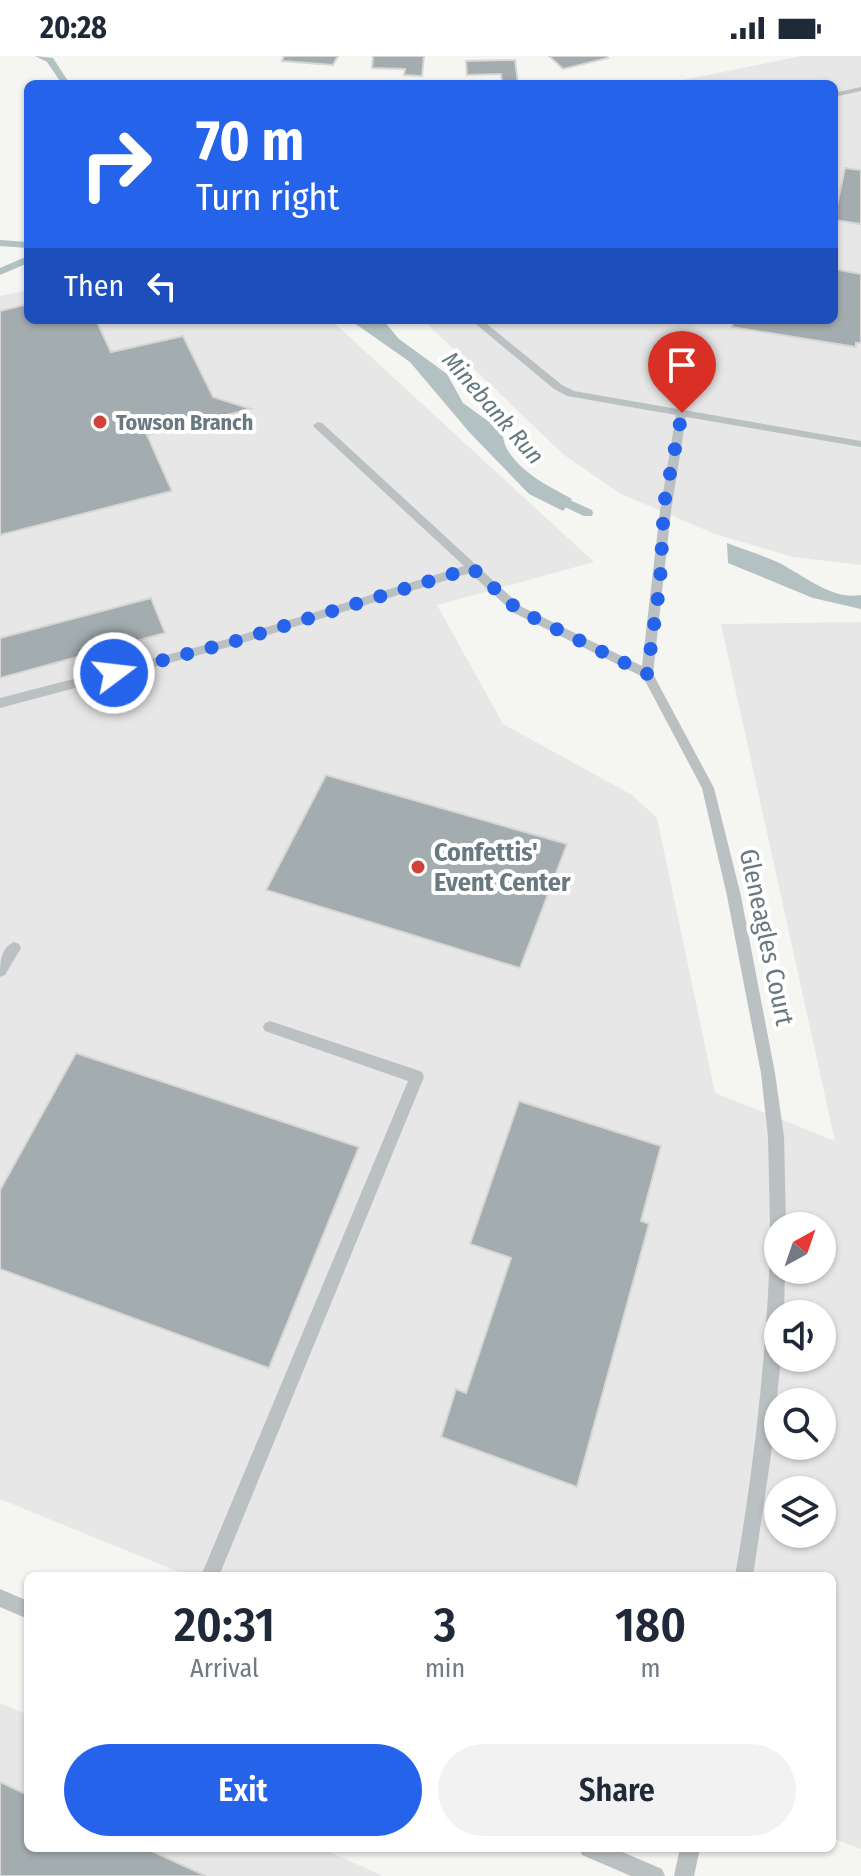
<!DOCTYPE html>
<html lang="en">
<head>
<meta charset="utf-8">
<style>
  :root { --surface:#fff; --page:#f2f2f3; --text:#1f2937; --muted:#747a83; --accent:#2563eb }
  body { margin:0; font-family:"Fira Sans Condensed",sans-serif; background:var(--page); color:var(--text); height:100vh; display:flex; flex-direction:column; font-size:30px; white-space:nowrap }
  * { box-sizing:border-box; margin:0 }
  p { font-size:26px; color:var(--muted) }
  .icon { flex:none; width:44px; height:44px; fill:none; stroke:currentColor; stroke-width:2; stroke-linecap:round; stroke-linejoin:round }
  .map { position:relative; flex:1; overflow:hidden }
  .drawer { position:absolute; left:24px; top:1516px; width:812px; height:280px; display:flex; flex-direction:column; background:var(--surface); border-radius:12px; box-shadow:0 2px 6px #0004 }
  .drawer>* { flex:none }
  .top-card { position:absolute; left:24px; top:24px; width:814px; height:244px; border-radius:12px; box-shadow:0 2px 6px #0004; background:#2563eb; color:#fff; overflow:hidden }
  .needle { width:52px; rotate:40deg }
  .tools { position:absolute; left:764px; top:1156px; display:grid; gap:16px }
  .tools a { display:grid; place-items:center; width:72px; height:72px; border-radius:50%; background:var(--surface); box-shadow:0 2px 6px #0004; font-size:40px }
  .pin { position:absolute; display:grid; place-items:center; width:68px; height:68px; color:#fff; margin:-82px -34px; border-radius:50% 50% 50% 0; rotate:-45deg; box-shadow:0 0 8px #0007 }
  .pin .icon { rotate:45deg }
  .me { position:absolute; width:88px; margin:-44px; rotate:75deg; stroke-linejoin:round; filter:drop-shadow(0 0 6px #0008) }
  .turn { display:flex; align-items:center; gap:28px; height:168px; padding:0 40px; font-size:36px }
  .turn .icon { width:104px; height:104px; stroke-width:2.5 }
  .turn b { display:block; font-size:56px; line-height:68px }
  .then { display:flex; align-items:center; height:76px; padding:0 40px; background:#0003; gap:16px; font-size:30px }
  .eta { display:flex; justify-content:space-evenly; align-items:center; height:136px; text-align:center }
  .eta b { font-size:48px; font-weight:600; line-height:56px }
  .primary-button { display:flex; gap:16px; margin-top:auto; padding:16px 40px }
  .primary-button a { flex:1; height:92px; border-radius:48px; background:var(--accent); color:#fff; font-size:32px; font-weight:600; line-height:92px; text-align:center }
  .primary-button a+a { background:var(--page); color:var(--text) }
  .status { display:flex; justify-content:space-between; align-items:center; height:56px; padding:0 40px; background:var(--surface); direction:ltr }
  .status svg { height:22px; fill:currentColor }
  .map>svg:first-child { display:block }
  .built { fill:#e6e7e6; fill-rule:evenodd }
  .water { fill:#b3c1c2 }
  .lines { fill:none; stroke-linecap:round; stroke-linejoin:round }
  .stream { fill:#b3c1c2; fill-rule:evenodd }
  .building { fill:#a3acaf; stroke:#d7d6d5; stroke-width:2 }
  .minor { fill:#bbc0c2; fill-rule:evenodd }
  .route { stroke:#2563eb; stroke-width:14; stroke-dasharray:0 25.2 }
  .poi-dot { fill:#ce433a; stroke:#fff; stroke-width:3 }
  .labels { text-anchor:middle; stroke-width:8; stroke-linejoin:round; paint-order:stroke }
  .far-poi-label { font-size:22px; font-weight:bold; fill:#687980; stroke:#fff; text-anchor:start }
  .far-water-label { font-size:24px; font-style:italic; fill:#637a7c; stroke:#fff }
  .poi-label { font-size:26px; font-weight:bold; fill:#687980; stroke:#fff; text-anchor:start }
  .street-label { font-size:26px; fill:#687980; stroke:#fff }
</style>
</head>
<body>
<div class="status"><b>20:28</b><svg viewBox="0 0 49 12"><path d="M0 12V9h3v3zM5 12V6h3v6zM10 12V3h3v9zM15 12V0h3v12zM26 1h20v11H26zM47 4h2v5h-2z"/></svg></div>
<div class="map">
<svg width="861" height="1820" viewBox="0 0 861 1820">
  <rect width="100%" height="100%" fill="#f5f5f2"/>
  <!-- built -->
  <path class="built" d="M802 0H861V509L793 501 715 478 621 438 564 399 423 264H834V28H663Z
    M28 234V264H331L594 506 437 549 503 668 632 739 657 762 715 1037 835 1085 721 568 861 566V1793L832 1782V1520H189L0 1443V240ZM778 1170H822V1214H778ZM778 1258H822V1302H778ZM778 1346H822V1390H778ZM778 1434H822V1478H778Z
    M0 1647 28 1659V1792H321L383 1820H0Z"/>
  <!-- water -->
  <path class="water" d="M350 264H383L399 283 447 318 463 347 499 373C505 380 502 384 506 391 519 416 548 430 572 443L563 455 529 438 470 377 410 306Z
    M727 487C743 493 759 498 775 505 800 516 831 545 861 539V553L813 542 728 507Z"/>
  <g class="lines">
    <!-- stream -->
    <path class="stream" d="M35 0 53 2 70 28H62L47 6Z
      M0 184 28 186V192L0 190Z
      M28 200V207L0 219V212Z
      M552 436 592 454 593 457 592 460H584L548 443V437Z"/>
  </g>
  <!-- building -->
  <path class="building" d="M284 0H338L333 9 282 5Z
    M373 0H424L422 20 404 19 405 13 372 12Z
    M549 0H606L608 2 563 13Z
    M515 4 518 27H502L501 18 467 19 466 5Z
    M845 112 861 114V168L834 164Z
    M834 213 861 218V287H856V291L732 271 733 265 725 264H834Z
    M28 248V264H96L111 296 183 280 213 341 251 353 147 379 172 435 0 479V255Z
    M151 542 165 577 0 622V582Z
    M326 719 567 788 520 912 266 834Z
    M76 997 359 1091 269 1312 0 1213V1134Z
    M519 1045 661 1090 641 1165 649 1168 577 1431 441 1381 456 1333 466 1337 511 1202 470 1188Z
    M0 1726 28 1739V1792H145L206 1820H0Z"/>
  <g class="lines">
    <!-- minor -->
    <path class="minor" d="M861 31V35L834 41V37Z
      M471 264H482L562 329 574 335 861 385V391L686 361 671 455 653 618 714 732 741 840 775 1017 784 1081 786 1170H778V1178L772 1175 770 1170 768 1081 761 1017 727 840 702 732 643 621 514 557 470 517 229 591 0 652V642L228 583 464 510 314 371 313 369 318 366 322 367 522 551 642 610 660 455 676 359 567 340 554 333Z
      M14 886 19 888 21 892 5 919 0 921C0 908 0 892 14 886Z
      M270 965 417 1014 422 1016 424 1021 219 1520H201L408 1025 265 975 263 971 265 967Z
      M778 1187V1214H785L784 1258H778V1302H781L771 1399 753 1520H735C754 1412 766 1304 770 1195L772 1190Z
      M0 1533 28 1545V1563L0 1551Z
      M579 1792H613L662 1813 665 1820H631L582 1799Z
      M680 1792H700L694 1820H674Z"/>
  </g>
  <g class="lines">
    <!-- route -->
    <path class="route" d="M114 617 229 587 472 512 518 554 647 618 660 527 664 448 682 357"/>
  </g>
  <!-- markers -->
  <g class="poi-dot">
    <circle cx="100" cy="366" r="8"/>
    <circle cx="418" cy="811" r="8"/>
  </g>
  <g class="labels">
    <!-- far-poi labels -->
    <g class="far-poi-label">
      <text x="116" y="374">Towson Branch</text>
    </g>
    <!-- far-water labels -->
    <g class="far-water-label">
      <text transform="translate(493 352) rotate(49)" y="8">Minebank Run</text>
    </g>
    <!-- poi labels -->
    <g class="poi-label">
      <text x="434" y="805">Confettis'<tspan x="434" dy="30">Event Center</tspan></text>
    </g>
    <!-- street labels -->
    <g class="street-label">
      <text transform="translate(767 881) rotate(78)" y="9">Gleneagles Court</text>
    </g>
  </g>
</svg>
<div class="tools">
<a><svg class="needle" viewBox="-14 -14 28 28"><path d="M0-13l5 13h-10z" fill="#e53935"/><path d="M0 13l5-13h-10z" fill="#747a83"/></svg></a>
<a><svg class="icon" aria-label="sound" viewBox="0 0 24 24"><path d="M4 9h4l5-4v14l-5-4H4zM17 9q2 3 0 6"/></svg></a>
<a><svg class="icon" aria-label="search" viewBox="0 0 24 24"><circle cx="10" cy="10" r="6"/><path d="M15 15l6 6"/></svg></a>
<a><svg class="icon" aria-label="layers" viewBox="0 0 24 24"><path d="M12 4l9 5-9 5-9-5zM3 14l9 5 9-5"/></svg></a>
</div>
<div class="pin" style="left:682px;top:357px;background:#d93025"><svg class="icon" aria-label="arrive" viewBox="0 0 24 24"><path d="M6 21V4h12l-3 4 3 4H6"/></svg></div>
<svg class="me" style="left:114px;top:617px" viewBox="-20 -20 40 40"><circle r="17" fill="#2563eb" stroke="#fff" stroke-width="3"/><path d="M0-11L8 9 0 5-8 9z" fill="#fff"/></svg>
<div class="top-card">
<div class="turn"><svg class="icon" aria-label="right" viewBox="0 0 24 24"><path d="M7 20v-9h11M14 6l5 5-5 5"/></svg><div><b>70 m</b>Turn right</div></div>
<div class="then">Then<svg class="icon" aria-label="left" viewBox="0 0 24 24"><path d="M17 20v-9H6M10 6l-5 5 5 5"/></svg></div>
</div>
<section class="drawer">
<div class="eta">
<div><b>20:31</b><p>Arrival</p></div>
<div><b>3</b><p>min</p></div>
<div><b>180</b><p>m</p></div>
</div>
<div class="primary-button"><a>Exit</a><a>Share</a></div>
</section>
</div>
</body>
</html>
